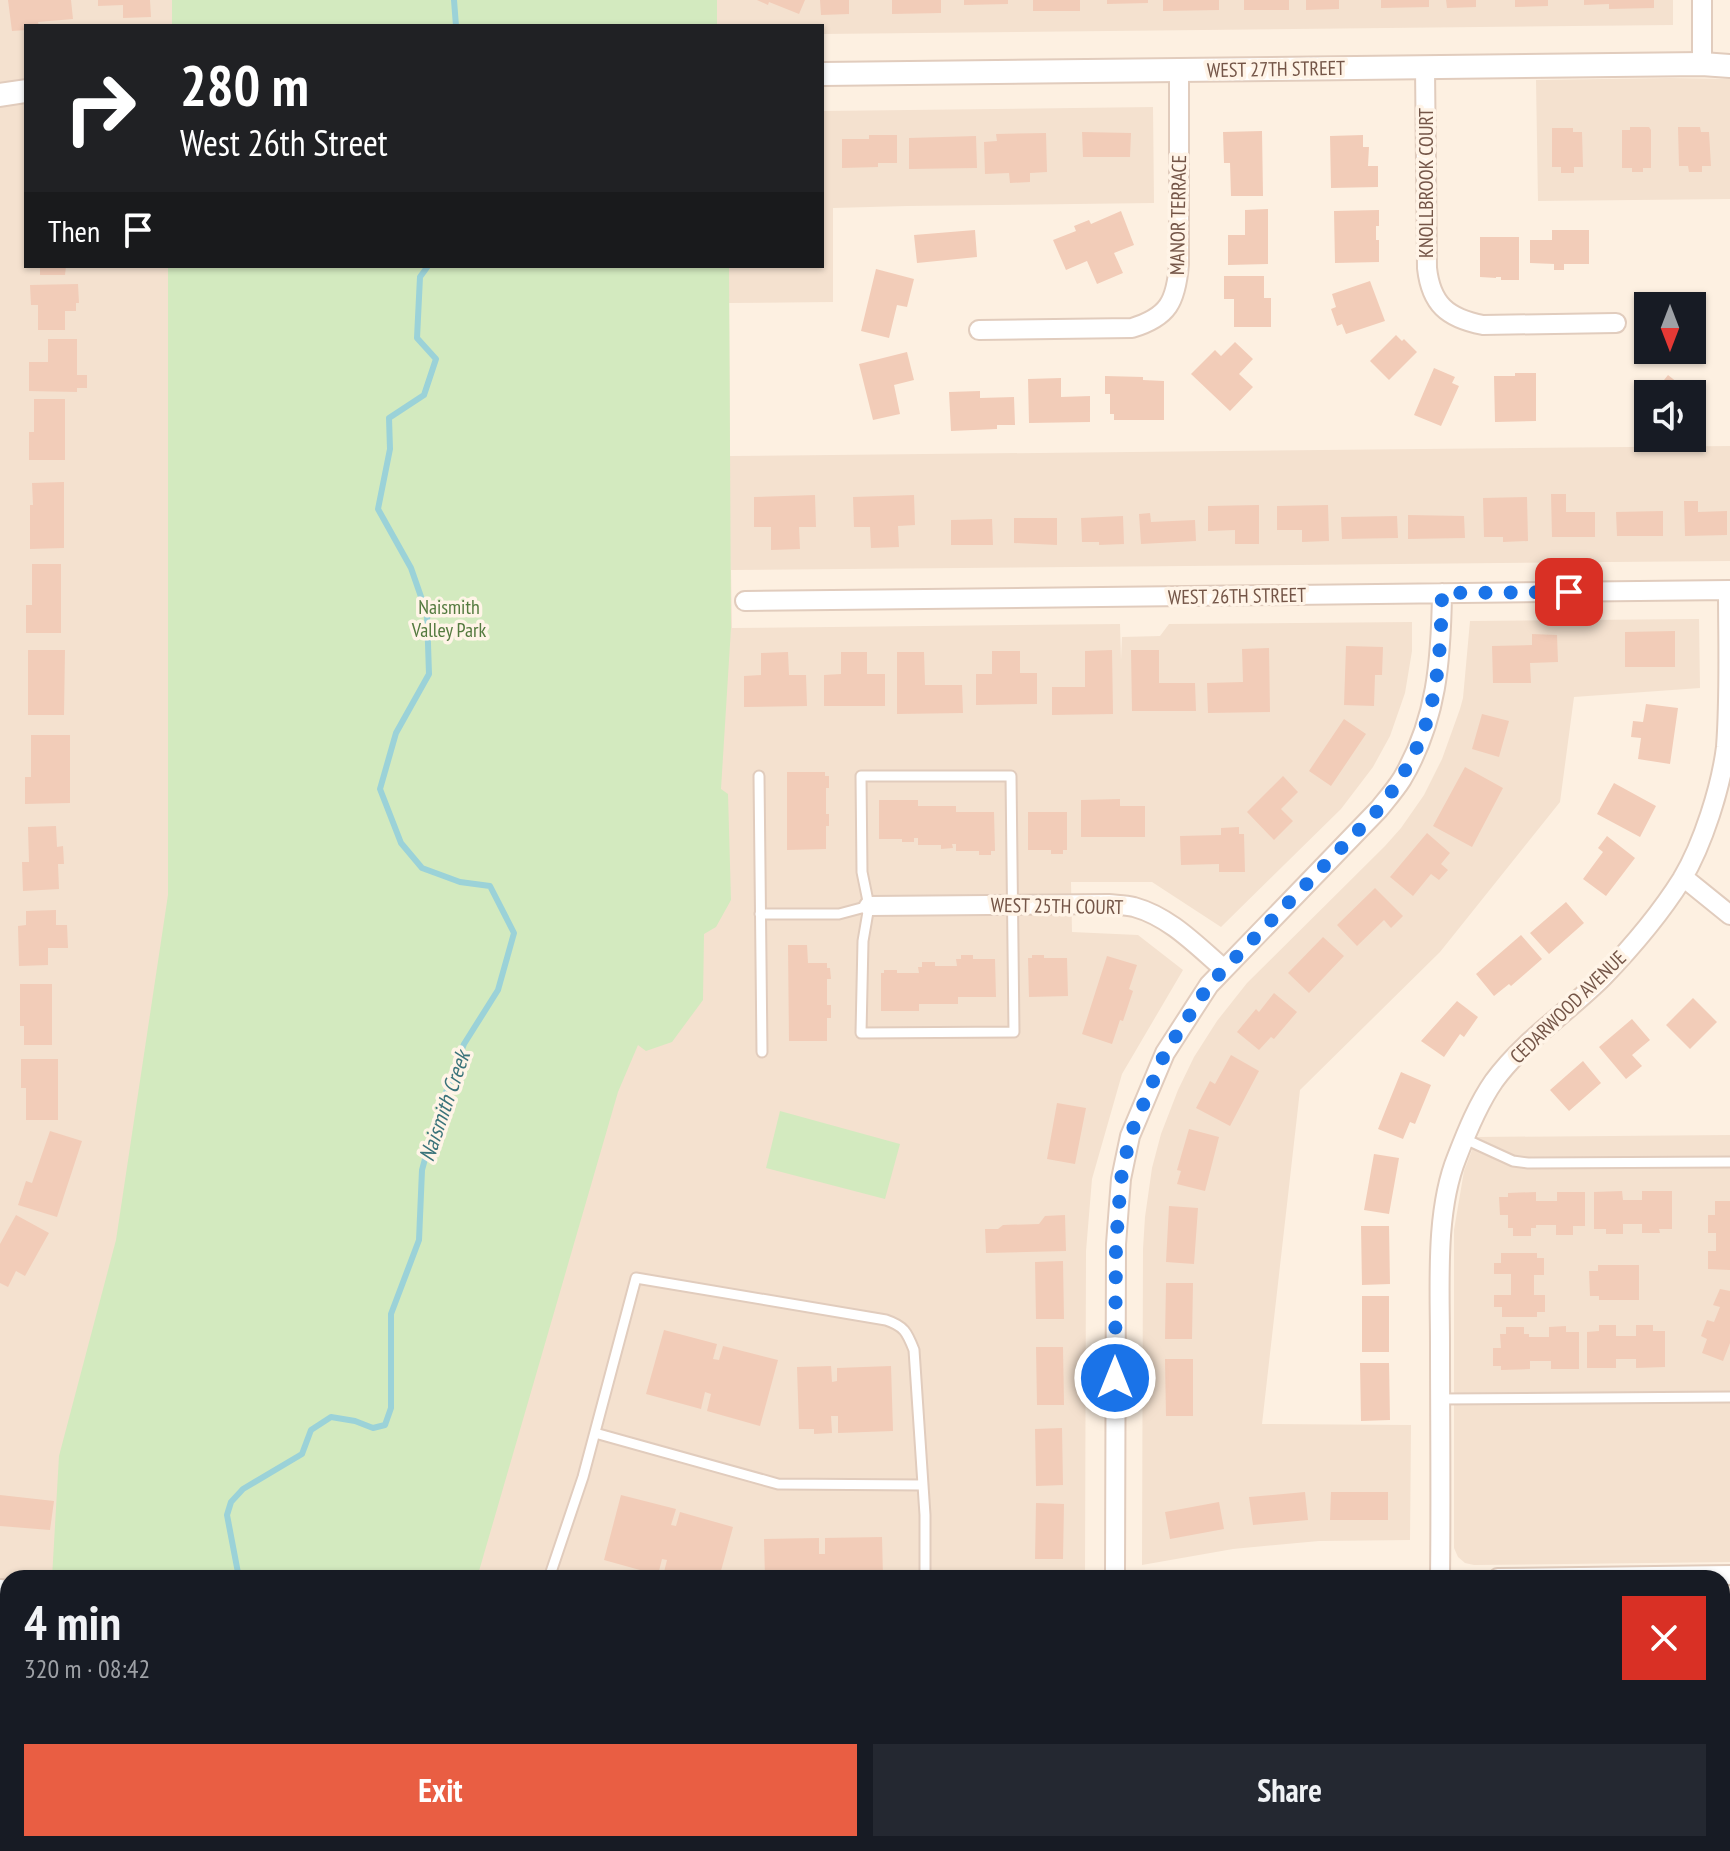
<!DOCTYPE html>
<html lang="en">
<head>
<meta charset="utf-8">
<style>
  :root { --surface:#171b24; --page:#242831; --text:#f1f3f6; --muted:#9ea1a6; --accent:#e95e43 }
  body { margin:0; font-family:"PT Sans Narrow",sans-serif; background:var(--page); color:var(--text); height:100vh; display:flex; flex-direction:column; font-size:30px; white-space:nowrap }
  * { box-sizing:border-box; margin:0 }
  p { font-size:26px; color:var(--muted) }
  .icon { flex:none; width:44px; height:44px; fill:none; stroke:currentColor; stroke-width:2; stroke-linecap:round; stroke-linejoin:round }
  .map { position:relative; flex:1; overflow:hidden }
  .details { position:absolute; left:0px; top:1570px; width:1730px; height:282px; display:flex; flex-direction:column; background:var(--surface); border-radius:24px 24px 0 0; box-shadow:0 2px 6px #0004 }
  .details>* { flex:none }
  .top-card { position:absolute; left:24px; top:24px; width:800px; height:244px; border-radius:0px; box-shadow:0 2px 6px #0004; background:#202124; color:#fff; overflow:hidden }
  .needle { width:52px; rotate:180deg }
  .tools { position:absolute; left:1634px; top:292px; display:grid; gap:16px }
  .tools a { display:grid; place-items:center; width:72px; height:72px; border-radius:0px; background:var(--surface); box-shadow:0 2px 6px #0004; font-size:40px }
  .pin { position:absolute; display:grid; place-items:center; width:68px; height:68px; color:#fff; margin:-34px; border-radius:16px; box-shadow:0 4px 12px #0006 }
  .me { position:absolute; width:88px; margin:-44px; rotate:0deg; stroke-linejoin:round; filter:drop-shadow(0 0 6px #0008) }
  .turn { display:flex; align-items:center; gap:28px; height:168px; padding:0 24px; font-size:36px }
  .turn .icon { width:104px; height:104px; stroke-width:2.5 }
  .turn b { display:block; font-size:56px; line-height:68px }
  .then { display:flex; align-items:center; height:76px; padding:0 24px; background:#0003; gap:16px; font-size:30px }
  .round { display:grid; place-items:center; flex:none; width:84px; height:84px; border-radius:0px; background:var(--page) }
  .headline { display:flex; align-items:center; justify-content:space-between; height:136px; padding:0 24px }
  h1 { font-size:48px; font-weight:600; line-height:60px }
  .primary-button { display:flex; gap:16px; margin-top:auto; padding:16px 24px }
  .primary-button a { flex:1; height:92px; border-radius:0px; background:var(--accent); color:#fff; font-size:32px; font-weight:600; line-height:92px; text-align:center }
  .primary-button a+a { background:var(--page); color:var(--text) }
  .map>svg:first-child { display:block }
  .residential { fill:#f4e1cf }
  .green { fill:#d3eabf }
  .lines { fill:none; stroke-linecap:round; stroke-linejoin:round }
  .stream { stroke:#9bd2d8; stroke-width:6 }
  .building { fill:#f2ccb8 }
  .service-casing { stroke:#e1ccbd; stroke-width:13 }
  .minor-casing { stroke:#e1ccbd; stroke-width:22 }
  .tertiary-casing { stroke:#e1ccbd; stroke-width:26 }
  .service { stroke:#fff; stroke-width:9 }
  .minor { stroke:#fff; stroke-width:18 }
  .tertiary { stroke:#fff; stroke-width:22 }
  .route { stroke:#1a73e8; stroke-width:14; stroke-dasharray:0 25.2 }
  .labels { text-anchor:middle; stroke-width:7; stroke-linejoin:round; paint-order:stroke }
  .street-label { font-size:20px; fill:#745547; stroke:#fff4e7 }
  .park-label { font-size:20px; fill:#547a3f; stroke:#fff4e7 }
  .water-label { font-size:22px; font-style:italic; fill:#3b737a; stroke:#fff4e7 }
</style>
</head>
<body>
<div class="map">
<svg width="1730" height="1851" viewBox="0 0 1730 1851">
  <rect width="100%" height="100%" fill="#fdf0e1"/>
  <!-- residential -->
  <path class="residential" d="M0 0H1673V25L822 34V26H26V266H822V111L1153 107 1154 203 907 206 833 208V302L729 303 730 456 1730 446V561L731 570 732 628 1120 624 1121 660 1122 637 1160 636 1169 624 1412 622V651L1405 693 1390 736 1373 767 1341 809 1221 927 1152 882H1071L1072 932 1138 935 1183 970 1122 1074 1092 1179 1086 1251 1085 1578H8V1844H1084V1851H0Z
    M1670 78 1730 79V199L1538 201 1536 80Z
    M1699 619 1700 688 1574 697 1560 802 1440 952 1300 1090 1262 1424 1411 1425 1410 1540 1319 1541 1233 1549 1142 1565 1143 1249 1145 1217 1152 1168 1161 1134 1178 1090 1194 1057 1217 1021 1247 983 1385 846 1401 828 1424 795 1442 759 1460 709 1463 698 1470 621Z
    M1730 1135V1562L1474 1565 1465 1563 1458 1557 1454 1548V1230L1464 1171 1477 1137Z
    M1730 1612V1727L1722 1728V1613Z
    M1142 1844H1276V1851H1142Z"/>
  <!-- green -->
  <path class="green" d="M172 0H717V26H172Z
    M168 266H729L731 628 721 789 728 794 731 900 716 927 704 934 703 1000 672 1042 646 1051 638 1045 618 1092 477 1578H52L59 1456 116 1240 168 895Z
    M780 1111 900 1144 885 1199 766 1168Z
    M0 1746 8 1747V1844H399L397 1851H0Z"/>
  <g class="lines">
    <!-- stream -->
    <path class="stream" d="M454 0 456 26
      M239 1578 227 1515 231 1502 243 1489 302 1454 311 1430 331 1417 355 1421 373 1428 385 1425 391 1408V1314L419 1240 422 1170 436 1119 464 1044 498 990 514 933 490 886 460 882 422 868 401 843 380 789 396 733 429 674 427 614 411 568 378 509 390 449 389 418 424 395 436 359 417 338 420 277 428 266
      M156 1851 159 1844"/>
  </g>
  <!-- building -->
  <path class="building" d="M8 0H71L73 19 38 22 39 26H26V30L12 31Z
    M98 0H150L151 17 123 18V5L98 6Z
    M757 0H805L799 14 769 2 768 5Z
    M820 0H849V14L821 15Z
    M892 0H941V13L892 14Z
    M964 0H1008V4L964 5Z
    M1033 0H1080V11H1033Z
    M1107 0H1148V3L1107 4Z
    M1163 0H1219V10L1163 11Z
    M1244 0H1289V10H1244Z
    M1306 0H1339V9L1306 10Z
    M1381 0H1429V7L1381 8Z
    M1446 0H1476V7L1447 8Z
    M1515 0H1548V6L1515 7Z
    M1584 0H1654V8L1609 9V4L1584 5Z
    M1630 127H1649L1651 130V168H1643V172H1632V168H1622V130H1630Z
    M1678 127H1700L1701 132H1709L1711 166H1702V172H1689L1688 166H1679Z
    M1552 128H1573V132H1582L1583 167H1574V173H1561V167H1552Z
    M1262 131 1263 196H1231L1230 163H1224L1223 132Z
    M1082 132 1131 133 1130 157H1083Z
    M1046 133 1047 172 1030 173V182L1010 183 1009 173 985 174 984 142 997 141 996 134Z
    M869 135H897V163H878V167L842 168V139H869Z
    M1363 135V147H1369L1368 166H1378V187L1331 188 1330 136Z
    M976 136 977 168 909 169V138Z
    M1268 209V264L1228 265V235H1245V210Z
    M1379 210V226H1376V240H1379V262L1335 263 1334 211Z
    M1121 211 1134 245 1114 253 1123 273 1097 284 1087 261 1066 270 1053 240 1076 231 1074 226 1089 220 1091 224Z
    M975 230 977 257 917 263 914 235Z
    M1552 230H1589V264H1564V270H1554V264L1530 263V240H1552Z
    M1480 237H1519V280H1501V277H1496V278L1480 277Z
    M40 266H66L65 275H40Z
    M876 269 914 279 907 307 897 305 889 338 861 331Z
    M1224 276H1264V298H1271V327H1234V299H1224Z
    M1370 281 1385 321 1346 334 1342 324 1337 326 1331 309 1336 307 1332 294Z
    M78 284 79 303H76V311H65V330H38V305H31L30 285Z
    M1396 335 1402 341 1404 339 1417 352 1389 380 1370 361Z
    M48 339H77V375H87V388H77V392L29 391V362H48Z
    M1235 342 1253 359 1239 374 1253 387 1230 411 1191 374 1215 350 1221 356Z
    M907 352 914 380 894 385 900 414 873 420 859 364Z
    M1434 368 1455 377 1452 383 1459 386 1441 426 1414 415Z
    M1515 373H1536V421L1495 422 1494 376H1515Z
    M1668 375 1696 397 1692 402V394H1659L1660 393 1656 390Z
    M1105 376 1143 377V380L1164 381V420H1114V414H1110V394H1105Z
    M1061 378V397L1090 396V422L1029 423 1028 379Z
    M980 391V398L1014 397 1015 425H997V429L951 431 949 392Z
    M34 399H65V460H29V432H34Z
    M64 482V548L30 549V505H33L32 483Z
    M1551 494H1566V512H1595V537H1552Z
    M815 495 816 527H799L800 549 771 550V527H754V497Z
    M914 495 915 525 898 526 899 547 871 548 870 527H854L853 497Z
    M1527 497 1528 541 1503 542V537H1484L1483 498Z
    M1684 501H1698V512L1727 511V535L1685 536Z
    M1259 505V544H1235V530L1208 531V506Z
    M1328 505 1329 541 1302 542V530H1277V506Z
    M1663 511V536H1617L1616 512Z
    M1150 513 1151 522 1195 520 1196 541 1141 544 1139 514Z
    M1408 515 1464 516 1465 538 1408 539Z
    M1123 516 1124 544 1099 545V542H1082L1081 518Z
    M1397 516 1398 538 1342 539 1341 517Z
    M1014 518H1057V545L1014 543Z
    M992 519 993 545H951V520Z
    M32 564H61V633H26V605H32Z
    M1675 631V667H1625V632Z
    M1532 634 1557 635 1558 662 1530 663 1531 683H1493L1492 646 1532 645Z
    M1346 646 1383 647 1382 675H1375L1374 706 1344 705Z
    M1269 648 1270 712 1208 713 1207 683 1243 682 1242 649Z
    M28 650H65L64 715H28Z
    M1112 650 1113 714 1052 715V687H1085V651Z
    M1131 650H1159V683H1195L1196 711H1132Z
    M992 651H1020V673H1037V704L976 705V674H992Z
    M788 652 789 675H806L807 706 744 707V676L761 675V653Z
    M841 652H867V674H885V706H824V675L841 674Z
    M897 652H924L925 685H962L963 713 897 714Z
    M1646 704 1678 708 1670 764 1638 759 1641 738 1631 737 1633 721 1643 722Z
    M1482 714 1509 721 1499 757 1472 749Z
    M1344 719 1366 734 1331 786 1309 771Z
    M31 735H70V803L25 804V777H31Z
    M1465 767 1503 788 1472 847 1433 826Z
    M787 772H825V776H829V788H826V814H829V826H826V849L787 850Z
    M1283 776 1298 792 1281 809 1293 821 1274 840 1247 812Z
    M1614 783 1656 806 1640 837 1597 814Z
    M1120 799V806H1145V837H1081V800Z
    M879 800H918V806H956V812H994L995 851H991V855H979V851H956V844H952L953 848 941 849V845H918V838H914V842H902V839H879Z
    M1028 812H1067V850H1063V854H1051V850H1028Z
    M56 826 57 847 63 846 64 864H58L59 889 23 891 22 862H29L28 827Z
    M1239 827V834H1244L1245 872H1219V864L1181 865 1180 836 1221 835V828Z
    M1427 833 1450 853 1441 864 1448 870 1439 880 1431 874 1413 896 1390 877Z
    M1607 836 1635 858 1606 896 1583 879 1603 852 1598 848Z
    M1375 888 1403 916 1391 928 1384 920 1357 946 1337 925Z
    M1566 902 1584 923 1549 954 1530 933Z
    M56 910V925H67L68 948H48V965L19 966 18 926 26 925V911Z
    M1521 935 1542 959 1511 986 1509 984 1494 996 1476 974Z
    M1323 937 1344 956 1309 993 1288 973Z
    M788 945H807L808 963H827V968H830L831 979H827V1005H831V1018H827V1041H789Z
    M961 955H973V959H995L996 997H958V1004H919V1011H881V973H884V970H897V973H919L918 967H922V962H935V966H957L956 959H961Z
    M1032 955H1044V958H1067L1068 996 1029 997 1028 958H1032Z
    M1107 956 1137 965 1129 989 1133 991 1123 1021 1120 1020 1112 1044 1082 1034Z
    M20 984H52V1045H24V1026H20Z
    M1274 993 1297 1012 1274 1039 1271 1037 1259 1050 1237 1032 1256 1009 1259 1012Z
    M1693 998 1717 1022 1690 1049 1666 1025Z
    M1457 1001 1478 1017 1464 1037 1460 1034 1444 1057 1421 1041Z
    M1632 1019 1650 1040 1632 1055 1642 1066 1626 1079 1599 1047Z
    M1231 1055 1259 1071 1230 1126 1196 1108 1210 1081 1215 1084Z
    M21 1059H58V1120H26V1088H21Z
    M1583 1061 1601 1083 1569 1111 1550 1090Z
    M1401 1072 1431 1085 1415 1124 1410 1122 1403 1139 1378 1129Z
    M1057 1103 1086 1108 1075 1164 1047 1159Z
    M1189 1129 1219 1137 1205 1191 1177 1184 1181 1171 1177 1170Z
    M50 1131 82 1141 57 1217 18 1205 26 1181 32 1183Z
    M1374 1154 1399 1158 1389 1214 1364 1210Z
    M1622 1191 1623 1200H1642V1191H1672V1229H1659L1660 1233H1642V1224H1623V1234H1606V1229H1594V1192Z
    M1536 1192V1201H1557V1192H1585V1226H1573V1235H1556V1225H1536V1228H1531V1236H1513V1228H1508V1215H1500L1499 1197H1508V1193Z
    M1715 1201H1730V1270L1708 1269V1251H1716V1233H1708V1215H1715Z
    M1169 1206 1198 1208 1194 1264 1166 1262Z
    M16 1215 49 1233 25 1276 16 1271 8 1287 0 1283V1244Z
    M1065 1215 1066 1251 986 1253 985 1229H998L1003 1225 1039 1224 1045 1216Z
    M1361 1226H1389L1390 1284 1362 1285Z
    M1501 1253H1537V1258H1544V1275H1534V1295H1545V1312H1537V1317H1502V1307H1494V1295H1511V1274H1494V1263H1501Z
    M1063 1261 1064 1319H1036L1035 1262Z
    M1598 1265H1639V1300H1599V1296H1590L1589 1271H1598Z
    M1166 1283H1193L1192 1339H1165Z
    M1720 1289 1730 1291V1343L1723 1361 1702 1353 1707 1339 1701 1336 1707 1320 1714 1322 1720 1307 1713 1305Z
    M1362 1296H1389V1352H1362Z
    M1599 1325H1616V1336H1636V1325H1653V1331H1665V1367L1636 1368V1359H1616V1368H1587V1332L1599 1331Z
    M1566 1326V1332H1579V1369H1551V1361H1530V1369L1501 1370V1366H1493V1348H1501L1500 1334H1506V1327H1524V1334H1529V1337H1549V1327Z
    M664 1330 717 1344 713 1359 719 1360 723 1346 778 1360 760 1426 707 1411 711 1394 705 1392 701 1409 646 1394Z
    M1036 1347H1063L1064 1405H1037Z
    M1165 1359H1193V1416H1166Z
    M1360 1363H1389L1390 1420 1361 1421Z
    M831 1366 832 1382 837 1381V1368L891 1366 893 1431 838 1433V1416H831L832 1433 814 1434V1429H799L797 1367Z
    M1062 1428 1063 1485 1036 1486 1035 1429Z
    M1305 1492 1308 1520 1253 1525 1249 1497Z
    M1331 1492H1388V1520H1330Z
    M0 1495 54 1501 50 1530 0 1526Z
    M621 1495 676 1509 671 1525 676 1526 680 1512 733 1527 719 1578 663 1576 667 1560 662 1559 658 1575 604 1560Z
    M1219 1502 1224 1529 1170 1539 1165 1512Z
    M1036 1503 1064 1504 1063 1559H1035Z
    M882 1537 883 1578H765L764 1539 819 1538V1554H825V1538Z
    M1722 1642H1730V1672L1722 1673Z
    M4 1650 8 1651V1684L0 1683V1655L3 1656Z
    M1722 1763H1729L1730 1815H1722Z
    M511 1844H569L567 1851H509Z
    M576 1844H611L631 1849 632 1847 643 1850 574 1851Z
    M1009 1844H1062V1851H1009Z
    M1179 1844H1206V1851H1179Z
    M1361 1844H1389V1850H1361Z"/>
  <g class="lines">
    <defs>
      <path id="service" d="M759 776 762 1052
        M861 776H1011L1014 1032 861 1033 863 941 869 906 862 872Z
        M760 914H839L869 906
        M1465 1139 1513 1161 1528 1163 1730 1162
        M1440 1399 1730 1397
        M595 1433 778 1484 923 1485
        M549 1578 583 1477 636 1278 886 1320C904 1326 907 1332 914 1350L925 1515V1578
        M978 1844V1851
        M465 1851 467 1844
        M682 1851 685 1844"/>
      <path id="minor" d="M1702 0V64
        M1425 67 1427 268C1431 304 1447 318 1483 325L1616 323
        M979 330 1132 328C1168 317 1176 302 1179 264V70
        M745 601 1730 590
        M1683 877 1730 915
        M869 906 1108 904C1116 905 1125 905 1134 907 1170 917 1196 945 1224 969
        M1115 1578 1116 1244 1121 1179 1130 1136 1165 1053 1209 985 1379 809C1387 799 1395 790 1402 779 1437 720 1441 660 1442 593
        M1440 1578C1441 1499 1440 1421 1440 1342 1440 1285 1435 1211 1457 1157 1467 1131 1478 1104 1494 1081 1524 1040 1567 1013 1603 977 1632 947 1660 914 1682 879 1703 844 1721 787 1726 747 1730 696 1728 642 1728 590
        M1498 1578 1730 1575
        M0 1589 8 1590
        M1440 1844V1851
        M1114 1851V1844"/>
      <path id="tertiary" d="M822 74 1702 64 1730 66
        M0 95 26 91"/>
    </defs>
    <!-- service casing -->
    <use href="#service" class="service-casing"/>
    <!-- minor casing -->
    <use href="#minor" class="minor-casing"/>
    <!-- tertiary casing -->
    <use href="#tertiary" class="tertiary-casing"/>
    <!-- service -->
    <use href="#service" class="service"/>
    <!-- minor -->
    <use href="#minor" class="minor"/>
    <!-- tertiary -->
    <use href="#tertiary" class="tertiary"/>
  </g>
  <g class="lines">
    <!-- route -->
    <path class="route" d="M1115 1378 1116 1244 1121 1179 1130 1136 1165 1053 1209 985 1379 809C1435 737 1440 681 1442 593L1569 592"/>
  </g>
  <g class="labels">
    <!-- street labels -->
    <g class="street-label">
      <text transform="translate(1276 69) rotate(-1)" y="7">WEST 27TH STREET</text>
      <text transform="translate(1426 183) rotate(-90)" y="7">KNOLLBROOK COURT</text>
      <text transform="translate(1178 215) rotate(-89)" y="7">MANOR TERRACE</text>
      <text transform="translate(1237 596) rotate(-1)" y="7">WEST 26TH STREET</text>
      <text transform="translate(1057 906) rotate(1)" y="7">WEST 25TH COURT</text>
      <text transform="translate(1568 1007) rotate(-44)" y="7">CEDARWOOD AVENUE</text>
    </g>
    <!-- park labels -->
    <g class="park-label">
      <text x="449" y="614">Naismith<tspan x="449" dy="23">Valley Park</tspan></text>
    </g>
    <!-- water labels -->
    <g class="water-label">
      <text transform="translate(444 1106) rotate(-71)" y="8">Naismith Creek</text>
    </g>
  </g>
</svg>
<div class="tools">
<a><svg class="needle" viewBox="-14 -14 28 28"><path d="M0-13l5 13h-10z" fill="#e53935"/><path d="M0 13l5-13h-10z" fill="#9ea1a6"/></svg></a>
<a><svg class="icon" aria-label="sound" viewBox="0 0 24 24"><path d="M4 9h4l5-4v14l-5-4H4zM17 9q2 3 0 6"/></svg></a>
</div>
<div class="pin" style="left:1569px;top:592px;background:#d93025"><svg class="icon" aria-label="arrive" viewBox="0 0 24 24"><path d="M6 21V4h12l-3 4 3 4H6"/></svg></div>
<svg class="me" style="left:1115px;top:1378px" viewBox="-20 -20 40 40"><circle r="17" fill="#1a73e8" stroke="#fff" stroke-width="3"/><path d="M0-11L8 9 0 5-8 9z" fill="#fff"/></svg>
<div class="top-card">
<div class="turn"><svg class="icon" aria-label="right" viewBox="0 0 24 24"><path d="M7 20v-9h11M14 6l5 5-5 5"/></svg><div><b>280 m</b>West 26th Street</div></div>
<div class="then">Then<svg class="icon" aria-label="arrive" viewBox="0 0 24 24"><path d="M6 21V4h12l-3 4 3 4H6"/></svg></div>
</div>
<section class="details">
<div class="headline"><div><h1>4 min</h1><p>320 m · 08:42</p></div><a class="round" style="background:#d93025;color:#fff"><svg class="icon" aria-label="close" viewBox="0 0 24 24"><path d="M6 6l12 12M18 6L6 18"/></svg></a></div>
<div class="primary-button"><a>Exit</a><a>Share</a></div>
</section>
</div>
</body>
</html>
